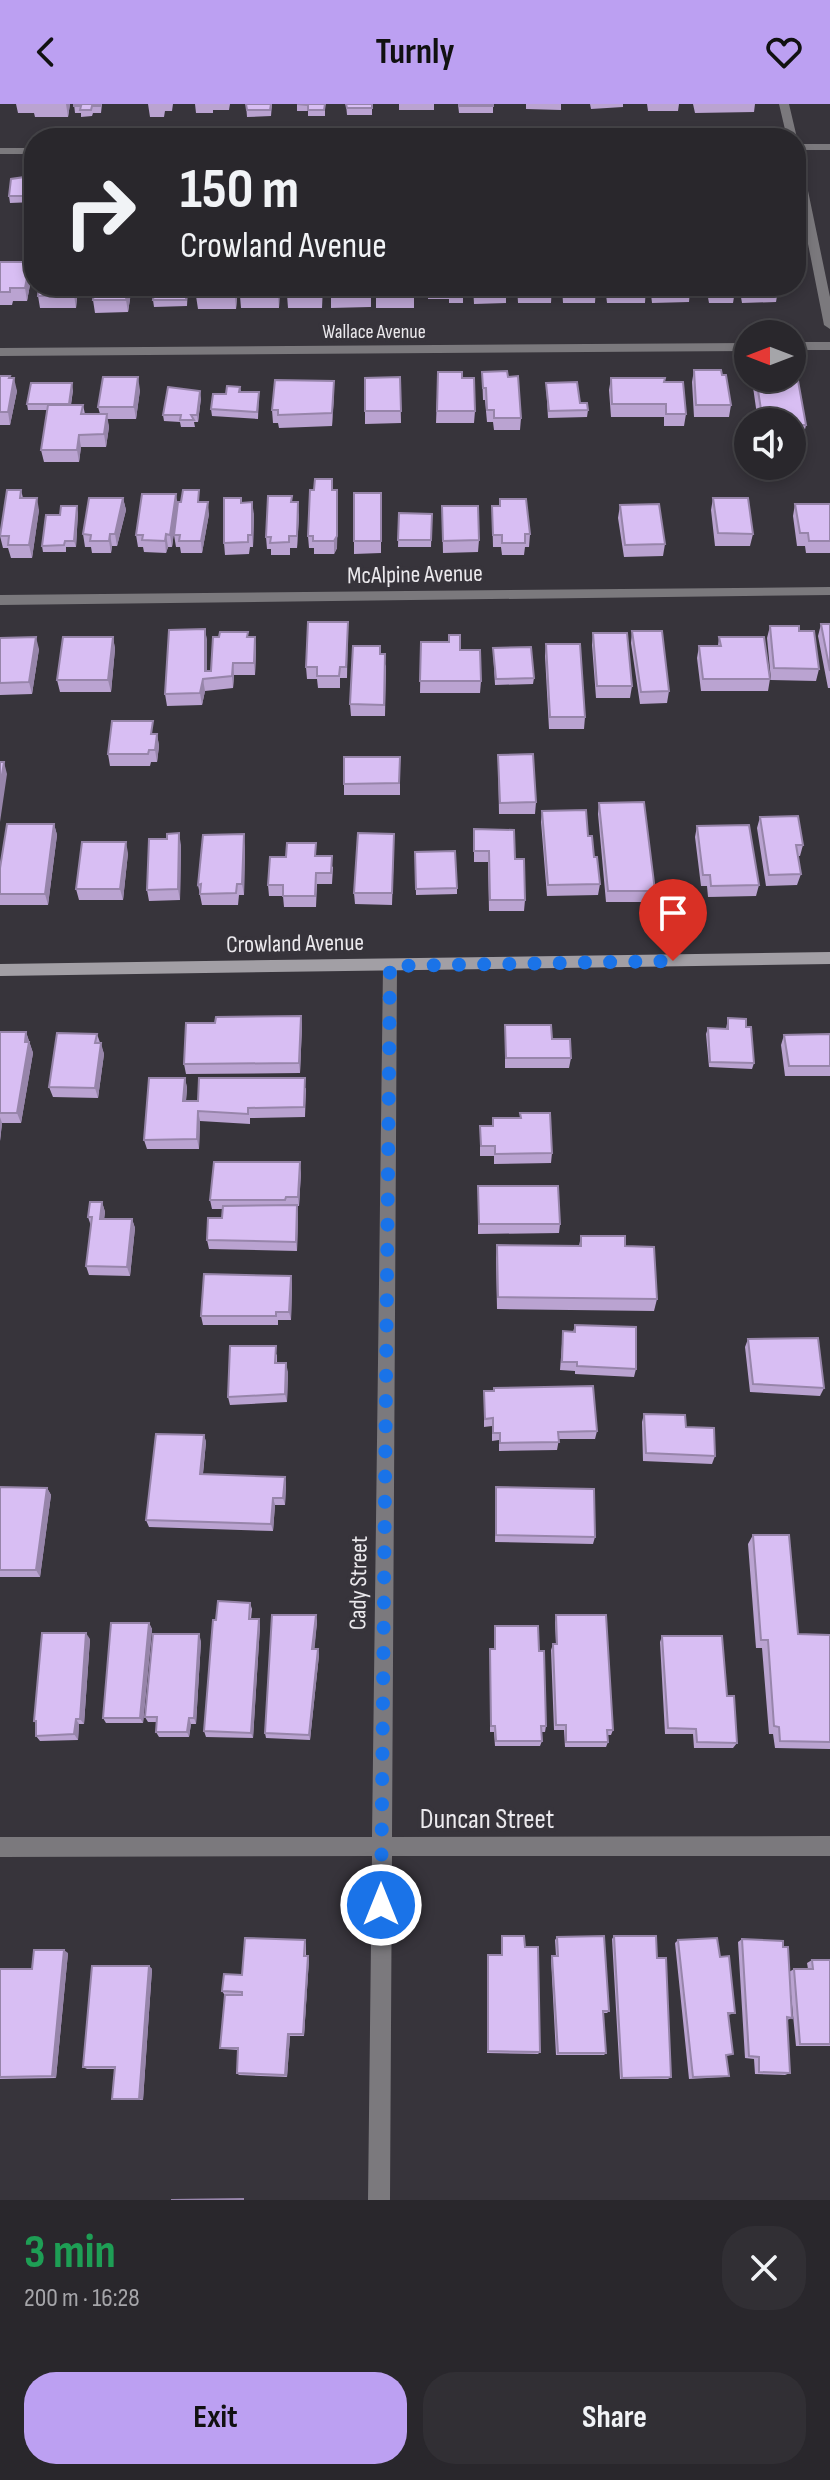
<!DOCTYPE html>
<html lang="en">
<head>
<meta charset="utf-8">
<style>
  :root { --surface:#29272c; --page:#312f34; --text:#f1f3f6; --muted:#a5a5a9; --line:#454448; --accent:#bca0f2 }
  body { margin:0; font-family:"Sofia Sans Condensed",sans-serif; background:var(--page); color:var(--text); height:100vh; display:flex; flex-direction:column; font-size:30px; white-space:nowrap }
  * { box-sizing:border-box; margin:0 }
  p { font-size:26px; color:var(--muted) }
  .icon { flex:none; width:44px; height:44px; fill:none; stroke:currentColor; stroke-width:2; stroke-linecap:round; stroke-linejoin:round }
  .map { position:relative; height:2096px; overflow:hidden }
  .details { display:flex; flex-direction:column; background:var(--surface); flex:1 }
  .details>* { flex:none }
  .banner { position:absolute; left:24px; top:24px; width:782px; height:168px; border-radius:32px; box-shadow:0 4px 12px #0003,0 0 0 2px var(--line); background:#29272c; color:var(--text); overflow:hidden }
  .needle { width:52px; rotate:270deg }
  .fabs { position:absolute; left:734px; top:216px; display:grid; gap:16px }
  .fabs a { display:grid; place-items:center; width:72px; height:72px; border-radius:50%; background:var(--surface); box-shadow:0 4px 12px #0003,0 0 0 2px var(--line); font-size:40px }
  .pin { position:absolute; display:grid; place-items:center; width:68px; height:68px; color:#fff; margin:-82px -34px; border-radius:50% 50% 50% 0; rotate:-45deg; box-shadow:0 0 8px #0007 }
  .pin .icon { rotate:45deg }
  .me { position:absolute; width:88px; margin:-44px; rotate:0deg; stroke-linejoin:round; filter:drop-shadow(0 0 6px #0008) }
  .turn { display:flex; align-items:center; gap:28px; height:168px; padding:0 24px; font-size:36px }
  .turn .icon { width:104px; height:104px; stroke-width:2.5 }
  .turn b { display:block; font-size:56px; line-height:68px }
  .round { display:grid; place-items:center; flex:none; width:84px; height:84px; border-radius:32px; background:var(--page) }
  .overview { display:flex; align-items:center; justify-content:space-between; height:136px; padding:0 24px }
  h1 { font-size:48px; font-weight:700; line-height:60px; color:#1e9e55 }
  .action { display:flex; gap:16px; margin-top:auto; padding:16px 24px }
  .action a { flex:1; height:92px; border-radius:32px; background:var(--accent); color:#111; font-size:32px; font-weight:700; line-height:92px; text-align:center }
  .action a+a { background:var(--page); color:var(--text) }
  header { display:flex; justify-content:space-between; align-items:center; height:104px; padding:0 24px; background:var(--accent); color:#111; font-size:36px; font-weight:700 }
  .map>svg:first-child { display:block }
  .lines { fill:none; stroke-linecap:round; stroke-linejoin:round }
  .street { fill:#7b797d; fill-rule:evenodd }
  .secondary { fill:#a29fa5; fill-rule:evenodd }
  .wall { fill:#baa3d1 }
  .shaded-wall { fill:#9785aa }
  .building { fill:#d8bef3; stroke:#9785aa; stroke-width:2 }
  .route { stroke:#1a73e8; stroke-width:14; stroke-dasharray:0 25.2 }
  .labels { text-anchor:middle; stroke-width:8; stroke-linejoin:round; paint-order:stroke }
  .far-street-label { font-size:20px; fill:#ebe9ed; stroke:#37343b }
  .street-label { font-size:24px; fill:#ebe9ed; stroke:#37343b }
  .near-street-label { font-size:28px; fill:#ebe9ed; stroke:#37343b }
</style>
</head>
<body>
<header><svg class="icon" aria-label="back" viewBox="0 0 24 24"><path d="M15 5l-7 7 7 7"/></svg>Turnly<svg class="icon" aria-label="heart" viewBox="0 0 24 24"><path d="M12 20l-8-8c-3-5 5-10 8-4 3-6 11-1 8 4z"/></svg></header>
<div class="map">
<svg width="830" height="2096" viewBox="0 0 830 2096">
  <rect width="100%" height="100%" fill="#37343b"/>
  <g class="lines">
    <!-- street -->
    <path class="street" d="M779 0H789L797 34 796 36 787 34Z
      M796 40H830V46H796Z
      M0 44H34V50H0Z
      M796 50 801 53 830 193V225L824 221 796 79Z
      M792 238H830V246H792Z
      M748 239V247L0 252V244Z
      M830 483V491L0 501V491Z
      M390 856 397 862 392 1733 830 1732V1752H392L390 2096H368L372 1752 0 1753V1733H372L383 862Z"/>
    <!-- secondary -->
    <path class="secondary" d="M830 848V860L0 872V860Z"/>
  </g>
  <!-- wall -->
  <path class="wall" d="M16 0H70L68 13H35L34 9H18Z
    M74 0H102L101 9H93L92 12 81 13V9H75Z
    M148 0H173L172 7H165L164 13H150Z
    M195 0H230L229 6H213V9H196Z
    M246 0H272L271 12 247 13Z
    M297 0H325V12H308V7H297Z
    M346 0H372V11H347Z
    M399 0H434V6H399Z
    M458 0H493V9H459Z
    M526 0H561V6L526 5Z
    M590 0H623V3L591 5Z
    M647 0H679L678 7H648Z
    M693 0H755L754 8 695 9Z
    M33 75 34 98 10 99 9 92Z
    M0 158H30L32 170 27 197H13L12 201H0Z
    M78 182 76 204H40L38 192Z
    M95 182H132L128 208 95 209 93 196Z
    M155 182H188L187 202 154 203 153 196Z
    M238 182 236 205H198L196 192Z
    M280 182 279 204H241L240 192Z
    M323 182 322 204H288L287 191Z
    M331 182H371V203L331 204Z
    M376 182H414V204H376Z
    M428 182H463V199H449V195H428Z
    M473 182H506V199L474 200Z
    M517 182H552L551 199H518Z
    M562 182H596L595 199H563Z
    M605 182H646L645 199H607Z
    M650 182H690V186L689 198 652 199Z
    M693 182H734L735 187 733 199H709L707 188H694Z
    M739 182H778V186L776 198 742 199Z
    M694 266 722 271 731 301 729 313H694L692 278Z
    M438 268 462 274 475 307 474 319H436Z
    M482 268 508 273 521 314 520 326H494L493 318H487L485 296H483Z
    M0 272 10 274 17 287 10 321H0Z
    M400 273 401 319 365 320V274Z
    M611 274 664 278 686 310 684 322H664V313H611L609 286Z
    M755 274H792L806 321 803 334H792V318H758L753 283Z
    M546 279 580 299 588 306 587 313 548 314Z
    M240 283 241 288H259L258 315 212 312 211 305 226 290Z
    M73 286 71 301H83L85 310H100L98 303 140 286 136 315H107L109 323 106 343H81L79 358H44L41 346 47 306H28L27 300Z
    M334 289 332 322 279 324 278 319H273L272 306Z
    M201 294 198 318H194L195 323H181L180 318 164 317 163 311Z
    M332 375 333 386 338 398 337 444 334 450H314V444H309L308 432 314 386Z
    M21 386 23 394 39 406 32 454H11L8 444H3L0 432Z
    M381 389V449L354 450V437Z
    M123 394 126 406 117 442H112L111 449H92L91 443H85L83 430Z
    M713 394 753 430 750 442H715L711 406Z
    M500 395 530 430 529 443H525L524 451H502L501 443H493L492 402H500Z
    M201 398 209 410 202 449H181L180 443H176L174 431 175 420 172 443H168L166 449 144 448 143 443H138L136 431 178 401Z
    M292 398 299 411 297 444H290V451H271V445H267L266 433Z
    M242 399 254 410 253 443H250L249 450 225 451 224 439Z
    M795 400H830V449H806L805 442H797L793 412Z
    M620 401 665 440 663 452 624 453 618 414Z
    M442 402 479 436 478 448 443 449Z
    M78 408 76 443H66V448H43L42 442 60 411Z
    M399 409 432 410 431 443H398Z
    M348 518 347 574H340V584H318L317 575H307L306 563Z
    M821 520H830V584H828L818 532Z
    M770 522 799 527 819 565 816 577 771 576 767 534Z
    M205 525 207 537V567H211L219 533 248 528V533H255L256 545 255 571H234L233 584 205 587 202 601 167 602 165 590Z
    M632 527 669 587 667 599 640 600 631 539Z
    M593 529 632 582 630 594H596L592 541Z
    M113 533 115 545 111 588H60L57 576Z
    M719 533 770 575 768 587H701L697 554 699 542H718Z
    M0 534 39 545 32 590 0 591Z
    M421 538 460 546 481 577 480 589H420Z
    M546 540 585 613 584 625H549L545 552Z
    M493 544 534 574 533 580 495 581Z
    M380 550 386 562 385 612H351L350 600Z
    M155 629V630H157L159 642 157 658H151L150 662H110L108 650Z
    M498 651 536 698 535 710H499Z
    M400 653V691H344V680Z
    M599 699 655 787 653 798H606L598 710Z
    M542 707 588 732 600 780 598 791 547 792 541 718Z
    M760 713 803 741 800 752H798L801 770 797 781 766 782 757 724Z
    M54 720 57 731 48 801H0V764Z
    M697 722 759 781 756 792 708 793 707 782H701L695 733Z
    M474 725 515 755 525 796 524 807H489L488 758H474Z
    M181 741 180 796 149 797 147 786Z
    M245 742 244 791H239L238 801H202L198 781Z
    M394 742 392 801 355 800 354 789Z
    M415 748 457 784V790L416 791Z
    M128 749 123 796H79L76 785Z
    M317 752 333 763 332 780H317L316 803H284L283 792H269L268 781Z
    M301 912 302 922 300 969 186 970 184 960 215 919Z
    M728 914 746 923 754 959 752 965 709 963 706 930 708 924 726 925Z
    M505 921 552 935 571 954 569 964H505Z
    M0 928H26L33 949 21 1019H2L0 1037Z
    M97 930 104 950 98 994 53 993 49 983Z
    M830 930V972H785L781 941 784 931Z
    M185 974 187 984 186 997H198L306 984 305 1013 250 1014V1020L200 1017 199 1045H147L144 1036Z
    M493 1014 552 1049 551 1059 494 1060V1052H480V1022H492Z
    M301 1068 299 1102H297L298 1111 297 1147 209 1145 207 1136 222 1114V1105H212L210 1096Z
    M478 1082 560 1120 559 1129 478 1130Z
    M102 1098 105 1108 104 1115H132L135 1124 130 1172 89 1171 86 1162 91 1122 88 1113Z
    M581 1132 625 1142 657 1195 654 1207 497 1205 496 1154 497 1141 579 1142Z
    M291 1172 292 1181 291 1216H278V1221H203L201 1212Z
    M575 1221 636 1265 634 1273 575 1270V1267L560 1266 563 1227 573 1228Z
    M748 1235 824 1284 820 1292 750 1288 745 1243Z
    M277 1250V1259L288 1268 287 1298 230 1301 228 1293Z
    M484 1287 597 1327 595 1335H559L557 1346 499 1347V1336L492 1337V1322L484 1323Z
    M644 1310 686 1323 715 1352 712 1360 643 1357 642 1318Z
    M204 1331 206 1338 203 1370 285 1373 286 1380 285 1401H275L273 1427 149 1423 146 1416Z
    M0 1383 47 1384 51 1391 40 1473H0Z
    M496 1383 595 1433 593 1440 495 1438Z
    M753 1431 798 1530 830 1531V1645L775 1644 773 1630H769L762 1544H756L748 1440Z
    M250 1499 252 1505 251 1515H259L260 1522 253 1634 206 1633 204 1627 216 1516Z
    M316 1511 317 1518 314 1545H318L319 1551 310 1636 266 1634 265 1629Z
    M556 1511 613 1626 611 1631H607L608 1638 606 1643H565L564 1626H554L551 1546 553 1540H556L555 1518Z
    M149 1519 152 1525 143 1619H106L103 1614Z
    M495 1522 539 1547 546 1622 545 1628H541L542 1637 540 1642H495L494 1628H490V1545H494Z
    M662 1532 727 1592 737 1639 733 1644H694L693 1630H665L660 1538Z
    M90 1535 84 1620H79L78 1636 40 1637 36 1632V1620L34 1617Z
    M201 1537 196 1620H191L189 1633H159L156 1628V1618H148L145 1613Z
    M502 1832 525 1843 540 1948 538 1950 487 1949V1854L488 1851H501Z
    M614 1832 657 1854 671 1973 668 1975H620L612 1835Z
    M557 1833 609 1907 607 1909H603L606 1949 604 1951H556L551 1855 552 1852H556L555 1836Z
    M742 1835 789 1868 794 1865H808L807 1859 812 1856H830V1942H796L790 1880 792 1914 787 1916 790 1969 785 1971 755 1970 754 1955 745 1954 738 1838Z
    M305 1836 306 1840V1852L309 1855 304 1932H290L287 1973 239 1971 237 1969 238 1946 222 1945 220 1944 242 1890H224L222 1887 242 1871Z
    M678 1836 720 1853 735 1909 728 1911 733 1950 726 1952 729 1972 725 1973 689 1975 675 1839Z
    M68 1849 56 1974 0 1975V1865H32Z
    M149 1862 152 1865 143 1996H116L112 1995 115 1965H87L83 1963Z"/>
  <!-- shaded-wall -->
  <path class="shaded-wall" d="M66 0H70L68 13Z
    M30 158 32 170 27 197 25 184Z
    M75 182H78L76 204 74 191Z
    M128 182H132L128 208 126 196Z
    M236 182H238L236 205 235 192Z
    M279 182H280L279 204 278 192Z
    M10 272 12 283 14 274 17 287 10 321 8 308Z
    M138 273 140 286 136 315 134 303Z
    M334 277V289L332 322V309Z
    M72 279 73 286 70 306 69 300Z
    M200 287 201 294 198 318 197 311Z
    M107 310 109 323 106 343 104 330Z
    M79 331 81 343 79 358 77 346Z
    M337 386V444L334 450V437Z
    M176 390 178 402 172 443 170 431Z
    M37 394 39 406 32 454 29 441Z
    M123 394 126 406 117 442 115 430Z
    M208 398 209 410 202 449 201 437Z
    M252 398 254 410 253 443 252 431Z
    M298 398 299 411 297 444V432Z
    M77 402 78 408 76 443 74 437Z
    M110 430 112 442 111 449 109 437Z
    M166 430 168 443 166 449 165 437Z
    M205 525 207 537V575L205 567Z
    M36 533 39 545 32 590 29 578Z
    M113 533 115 545 111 588 108 576Z
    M255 533 256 545 255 571 254 559Z
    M233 559 234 571 233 584 232 572Z
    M203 575 205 587 202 601 200 589Z
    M157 630 159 642 157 658 155 646Z
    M4 658 7 670 0 718V683Z
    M54 720 57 731 48 801 45 790Z
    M179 729 181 741 180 796 178 785Z
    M244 730 245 742 244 791 242 780Z
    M126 738 128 749 123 796 120 785Z
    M301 912 302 922 300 969 299 959Z
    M26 928 33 949 21 1019 17 1009Z
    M101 939 104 950 98 994 95 984Z
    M185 974 187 984 185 1007 183 997Z
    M198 1007 200 1017 199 1045 197 1035Z
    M0 1013 2 1019 0 1037Z
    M300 1058 301 1068 299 1102 298 1093Z
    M102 1098 105 1108 103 1124 100 1115Z
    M297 1101 298 1111 297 1147 296 1138Z
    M132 1115 135 1124 130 1172 127 1163Z
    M291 1172 292 1181 291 1216 289 1208Z
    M286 1259 288 1268 287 1298 285 1290Z
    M204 1331 206 1338 202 1378 200 1370Z
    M285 1373 286 1380 285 1401 283 1394Z
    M47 1384 51 1391 40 1473 36 1466Z
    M273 1394 275 1401 273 1427 271 1420Z
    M316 1511 317 1518 314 1551 312 1545Z
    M259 1515 260 1522 253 1634 251 1629Z
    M149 1519 152 1525 143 1619 140 1614Z
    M86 1529 90 1535 84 1620 80 1615Z
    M199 1530 201 1537 196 1620 194 1614Z
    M318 1545 319 1551 310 1636 309 1631Z
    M189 1614 191 1620 189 1633 187 1628Z
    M76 1615 79 1620 78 1636 74 1630Z
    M64 1846 68 1849 56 1974 52 1972Z
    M308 1852 309 1855 304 1932 303 1930Z
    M149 1862 152 1865 143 1996 139 1995Z
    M288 1930 290 1932 287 1973 285 1971Z"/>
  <!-- building -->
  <path class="building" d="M74 0H101L100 2H92L91 6H80L81 2H74Z
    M246 0H271L270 6H247Z
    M297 0H325L324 6H308V1Z
    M346 0H372V4H347Z
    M459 0H493V2H459Z
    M32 72V75H34V92H9L11 75Z
    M0 158H30L25 184H10V188H0Z
    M39 182H75L74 191 38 192Z
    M95 182H128L126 196H93Z
    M155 182H187L186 196H153Z
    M197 182H236L235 192H196Z
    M240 182H279L278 192H240Z
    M288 182H322V191H287Z
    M331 182H371V191H331Z
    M376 182H414V192L376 191Z
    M429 182H463V187H449V183Z
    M474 182H506V187H474Z
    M519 182H552V187H519Z
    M564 182H596V186L564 187Z
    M607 182H646L647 187 608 186Z
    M653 182H690V186H653Z
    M710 182H734L735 187H710Z
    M744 182H778V186H744Z
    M694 266H721L722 271H726L731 301H696Z
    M507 267 508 273 518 272 521 314H494V306H487L486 284H483L482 268Z
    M438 268H462V274H474L475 307H437Z
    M792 271H797L806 321H792V318H763L756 274H792Z
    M0 272H10L9 274H14L8 308H0Z
    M103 273H138L134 303H98Z
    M400 273 401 307H365V274Z
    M611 274H665L664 278H683L686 310H666V300H612Z
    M275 276 334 277 332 309 278 311V306H272Z
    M577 278 580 299H587L588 306 549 307 546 279Z
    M31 279H72L69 300H27Z
    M227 282 240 283 239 288H259L257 308 211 305 213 290H226Z
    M168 283 200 287 197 311H191L194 316H180L181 311H163Z
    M48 301H83L81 310H107L104 330 79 331 77 346H41Z
    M315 375H332V386H337V432L334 437H313V432H308L310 386H314Z
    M7 386H21L20 394H37L29 441H8L9 432H0Z
    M183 386H199L198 398H208L201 437H179L180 431H174L178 398H181Z
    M354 389H381V437H354Z
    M142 390H176L170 431 166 430 165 437 142 436 143 431H136Z
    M268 392H292L291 398H298L297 432H289V438L270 439 271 433H266Z
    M89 394H123L115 430H110L109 437H90L91 431 83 430Z
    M224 394H241V399L252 398V431H248V438L224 439Z
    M713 394H748L753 430 718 429Z
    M500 395H526L530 430H525V439H502V431H493L492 402H500Z
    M659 400 665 440 625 441 620 401Z
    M795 400H830V437H809L808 429H800Z
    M61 402H77L74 437H65L64 441 42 442 46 411H60Z
    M442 402H478L479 436 443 437Z
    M399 409 432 410 431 436H398Z
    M308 518H348L346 563H340L339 572H317V563H306Z
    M821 520H830V567Z
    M770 522H799V527H814L819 565 774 564Z
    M205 525V567H211L213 533H219L220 528H248L247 533H255L254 559H233L232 572 203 575 200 589 165 590 169 526Z
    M632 527H662L669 587 641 588Z
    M593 529H627L632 582H597Z
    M449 531H460V546H480L481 577H420L421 538H449Z
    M36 533 29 578 0 579V534Z
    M63 533H113L108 576H57Z
    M719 533H764L770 575H703L699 542H721Z
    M546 540H580L585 613H550Z
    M353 542H380V550H385L384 601 350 600Z
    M531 543 534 574 496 575 493 544Z
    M112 617H153L151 630H157L155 646H149L148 650H108Z
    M533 650 536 698 500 699 498 651Z
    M344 653H400L399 679 344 680Z
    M0 658H4L0 683Z
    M644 698 655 787H608L599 699Z
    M586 706 588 732H592L594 753H597L600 780 548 781 542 707Z
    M798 712 803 741H796L801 770 769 771 760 713Z
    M7 720H54L45 790H0V764Z
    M749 721 759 781 711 782 710 771H703L697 722Z
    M474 725 514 726 515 755H524L525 796H490L489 747H474Z
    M179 729 178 785 147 786 149 735H167V730Z
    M358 729 394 730 392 789H354Z
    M244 730 242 780H237L236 789 200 790 201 780 198 781 203 731Z
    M82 738H126L120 785H76Z
    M287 739H316L315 752H332L331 769H316L315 792H283V781H268L270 753H286Z
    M455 747 457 784 416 785 415 748Z
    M301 912 299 959 184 960 186 919H215L216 913Z
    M728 914 746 915V923H751L754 959 710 958 708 924 728 925Z
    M505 921H551L552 935H570L571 954H506Z
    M0 928H26L25 938H29L17 1009H0Z
    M57 929 97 930 95 939H101L95 984 49 983Z
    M830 930V962H789L784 931Z
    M149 974H185L183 997H198L199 974H305L304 1003 248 1004V1010L198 1007 197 1035 144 1036Z
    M520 1009H550L552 1049 495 1050V1042H481L480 1022H493V1014H521Z
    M214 1058H300L298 1093H286L285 1096H210Z
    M478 1082H558L560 1120H479Z
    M90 1098H102L100 1115H132L127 1163 86 1162 92 1113H88Z
    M297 1101 296 1138 207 1136 208 1114H222L223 1102Z
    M581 1132H625V1142L654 1143 657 1195 498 1193 497 1141 581 1142Z
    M204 1170 291 1172 289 1208H276V1212H201Z
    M575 1221 636 1223V1265L577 1262V1258H562L563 1227 575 1228Z
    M818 1234 824 1284 753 1280 748 1235Z
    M230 1242H276L275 1259H286L285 1290 228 1293Z
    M593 1282 597 1327 558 1328 559 1338 500 1339V1329H493V1314L485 1315 484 1287H494V1284Z
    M644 1310 685 1311 686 1323 714 1324 715 1352 646 1349Z
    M156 1330 204 1331 200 1370 285 1373 283 1394H273L271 1420 146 1416Z
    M0 1383 47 1384 36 1466H0Z
    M496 1383 594 1385 595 1433 496 1431Z
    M753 1431H789L798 1530 830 1531V1638L780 1637 779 1623 774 1622 768 1536H761Z
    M218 1497 250 1499 249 1515H259L251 1629 204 1627 213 1516H216Z
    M272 1511H316L312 1545H318L309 1631 265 1629Z
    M556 1511H606L613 1626H607L608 1638H566V1621H556L553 1540H557Z
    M111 1519H149L140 1614H103Z
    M495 1522H538L539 1547H544L546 1622H541L542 1637H496L495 1622H491L490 1545H495Z
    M42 1529H86L80 1615H76L74 1630 36 1632V1617H34Z
    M153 1530H199L194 1614H189L187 1628H156L157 1613H145Z
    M662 1532H722L727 1592H734L737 1639 697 1638 696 1625 668 1624Z
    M502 1832H524L525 1843H538L540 1948 488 1947V1851H502Z
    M604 1832 609 1907H603L606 1949H558L552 1852H558L557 1833Z
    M614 1832H656L657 1854H666L671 1973 622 1974Z
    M245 1834 305 1836 304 1852H308L303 1930H288L285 1971 237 1969 238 1944H220L225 1891H242V1888L222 1887 224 1870 242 1871Z
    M717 1834 720 1853 729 1852 735 1909H728L733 1950 726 1951 729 1972 693 1973 678 1836Z
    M742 1835 783 1837V1843H788L792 1914 787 1913 790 1969 759 1968V1953L749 1952Z
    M34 1846H64L52 1972 0 1973V1865H32Z
    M812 1856H830V1940H800L794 1865H813Z
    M92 1862H149L139 1995H112L115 1963H83Z
    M243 2095V2096H171Z"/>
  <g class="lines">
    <!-- route -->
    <path class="route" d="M381 1801 390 862 673 857"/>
  </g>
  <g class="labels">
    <!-- far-street labels -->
    <g class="far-street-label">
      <text x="374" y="234">Wallace Avenue</text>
    </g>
    <!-- street labels -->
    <g class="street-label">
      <text transform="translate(415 470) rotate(-1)" y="8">McAlpine Avenue</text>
      <text transform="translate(295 839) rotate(-1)" y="8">Crowland Avenue</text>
      <text transform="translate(358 1479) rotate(-89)" y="8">Cady Street</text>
    </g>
    <!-- near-street labels -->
    <g class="near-street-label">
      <text x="487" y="1724">Duncan Street</text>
    </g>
  </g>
</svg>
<div class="fabs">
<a><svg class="needle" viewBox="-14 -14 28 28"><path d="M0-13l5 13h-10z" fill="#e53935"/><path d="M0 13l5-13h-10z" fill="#a5a5a9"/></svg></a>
<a><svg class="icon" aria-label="sound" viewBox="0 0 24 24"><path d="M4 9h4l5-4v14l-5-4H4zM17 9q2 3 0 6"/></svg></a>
</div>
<div class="pin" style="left:673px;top:857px;background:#d93025"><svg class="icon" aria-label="arrive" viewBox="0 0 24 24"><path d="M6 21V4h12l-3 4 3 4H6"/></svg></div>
<svg class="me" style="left:381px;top:1801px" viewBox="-20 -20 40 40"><circle r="17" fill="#1a73e8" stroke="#fff" stroke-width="3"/><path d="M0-11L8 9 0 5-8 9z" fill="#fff"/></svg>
<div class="banner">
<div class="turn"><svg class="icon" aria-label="right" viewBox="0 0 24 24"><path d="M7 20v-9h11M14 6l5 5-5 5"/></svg><div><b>150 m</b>Crowland Avenue</div></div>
</div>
</div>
<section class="details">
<div class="overview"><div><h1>3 min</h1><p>200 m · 16:28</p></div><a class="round"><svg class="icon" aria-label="close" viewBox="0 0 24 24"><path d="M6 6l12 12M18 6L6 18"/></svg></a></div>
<div class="action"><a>Exit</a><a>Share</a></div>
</section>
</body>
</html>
